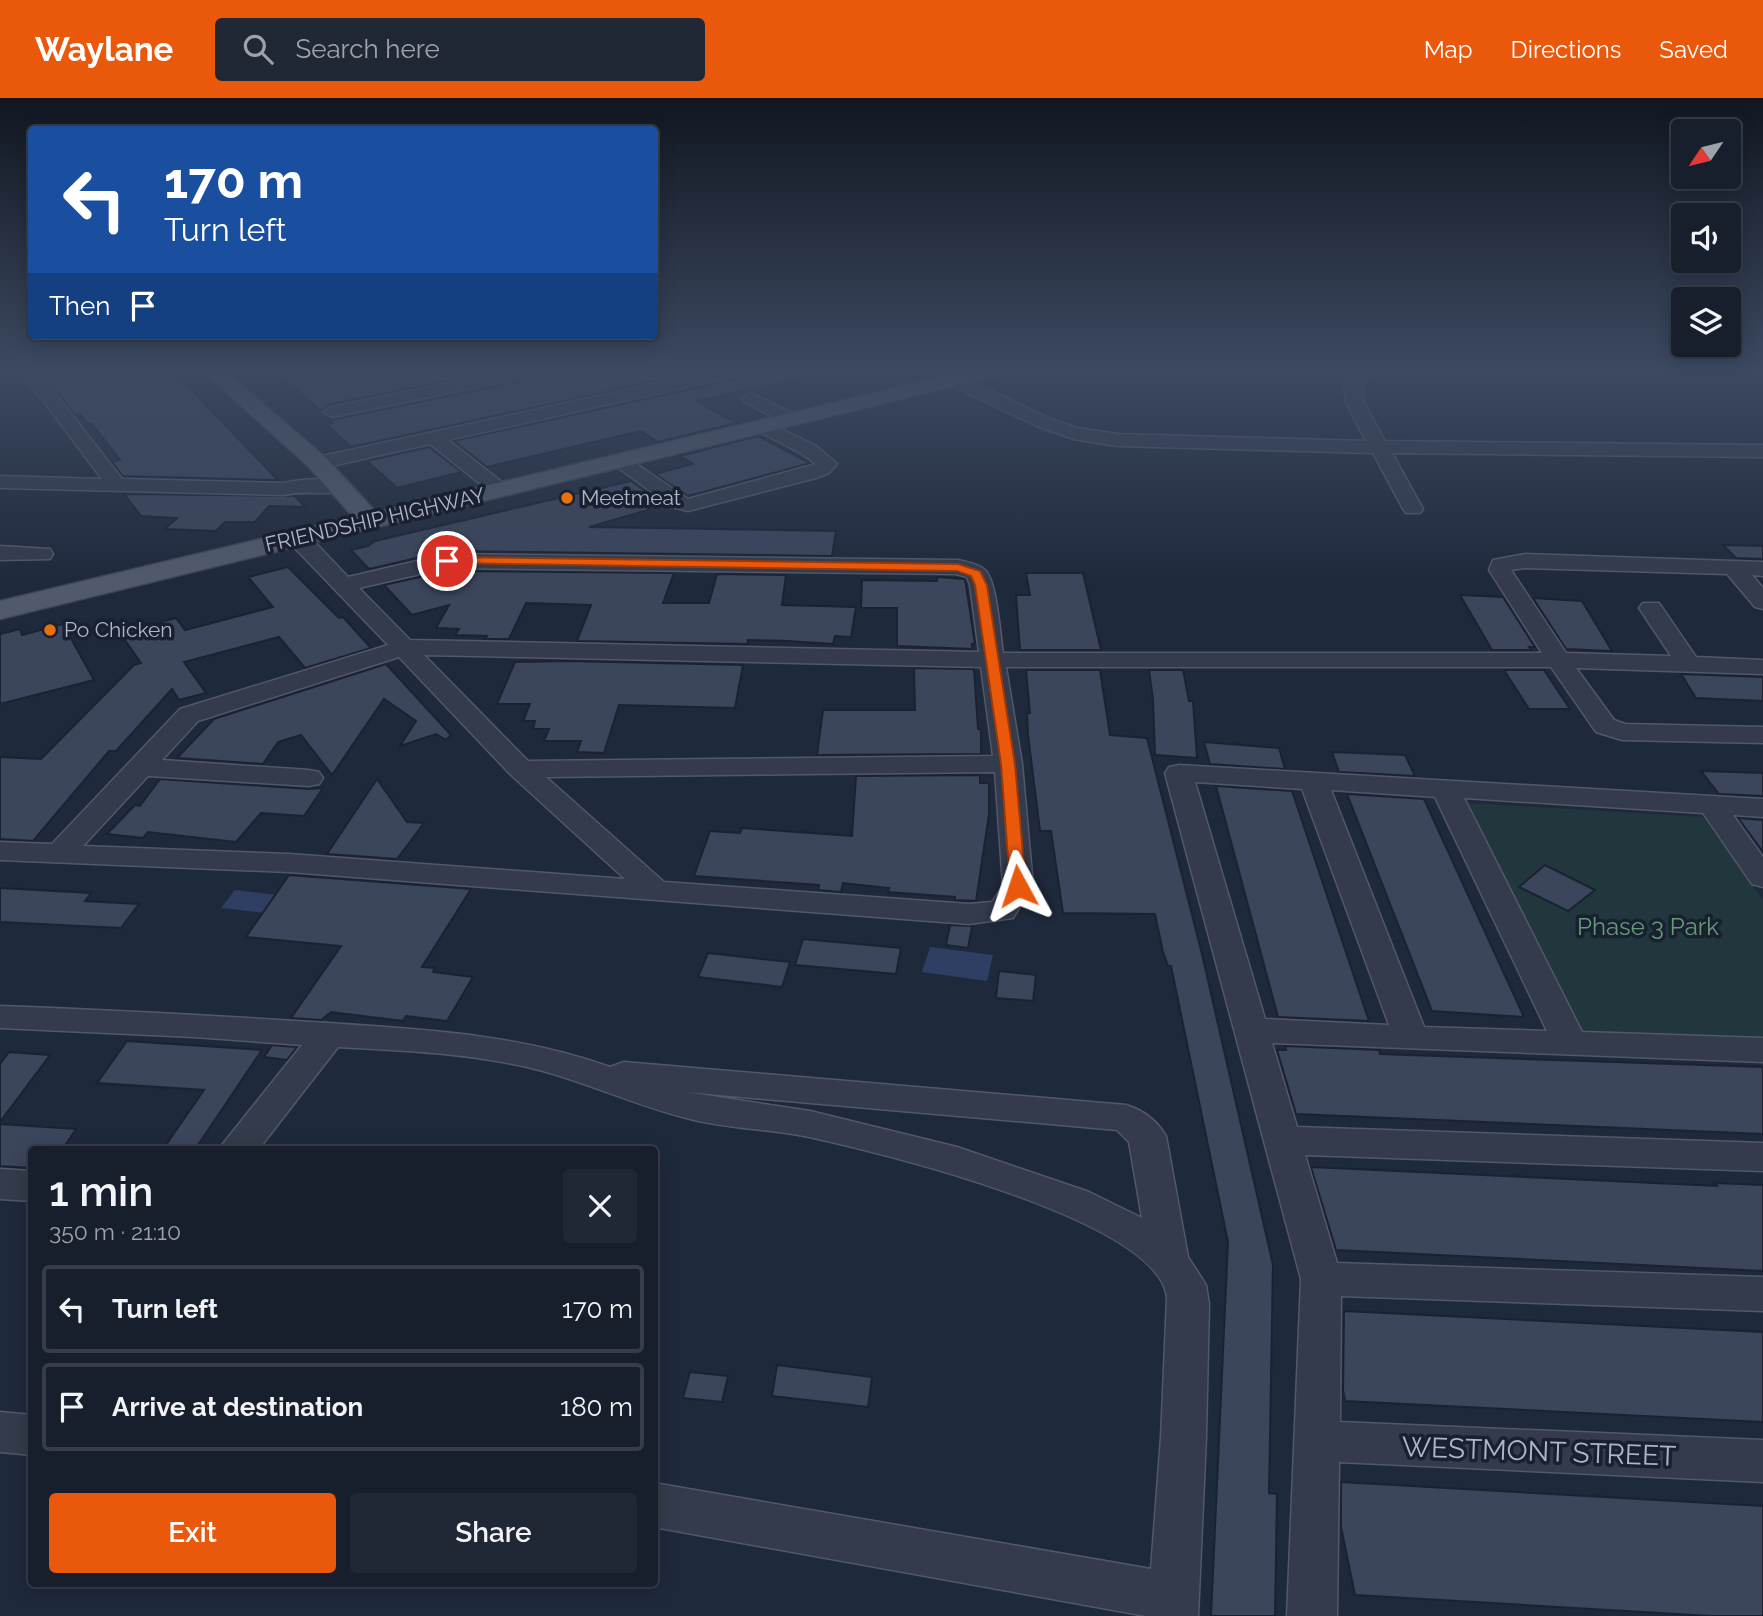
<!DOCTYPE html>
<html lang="en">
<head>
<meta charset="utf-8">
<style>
  :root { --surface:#171f2d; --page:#202735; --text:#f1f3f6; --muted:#9ea2aa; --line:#363d49; --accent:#ea580c }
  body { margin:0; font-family:Raleway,sans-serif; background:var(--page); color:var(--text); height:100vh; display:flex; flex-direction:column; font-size:26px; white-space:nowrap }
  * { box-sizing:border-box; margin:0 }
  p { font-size:23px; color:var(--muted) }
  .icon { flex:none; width:38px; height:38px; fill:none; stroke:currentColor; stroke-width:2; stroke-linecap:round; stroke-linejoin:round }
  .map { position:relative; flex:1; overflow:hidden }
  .sheet { position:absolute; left:28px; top:1048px; width:630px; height:441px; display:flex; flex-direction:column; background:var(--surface); border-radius:7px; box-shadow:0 4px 18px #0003,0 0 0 2px var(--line) }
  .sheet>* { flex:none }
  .top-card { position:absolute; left:28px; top:28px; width:630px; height:214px; border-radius:7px; box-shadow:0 4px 18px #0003,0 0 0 2px var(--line); background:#1a4fa0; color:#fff; overflow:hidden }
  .needle { width:46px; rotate:235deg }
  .controls { position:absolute; left:1671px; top:21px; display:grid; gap:14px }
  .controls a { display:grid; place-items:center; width:70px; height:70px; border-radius:7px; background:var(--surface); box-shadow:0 4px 18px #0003,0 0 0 2px var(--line); font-size:35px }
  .pin { position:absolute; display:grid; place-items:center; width:60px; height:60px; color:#fff; margin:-30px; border:4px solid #fff; border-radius:50%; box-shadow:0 2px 7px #0007 }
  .me { position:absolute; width:77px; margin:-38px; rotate:355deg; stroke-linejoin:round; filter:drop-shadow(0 0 5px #0008) }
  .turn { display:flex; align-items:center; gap:24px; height:147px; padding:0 21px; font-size:32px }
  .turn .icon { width:91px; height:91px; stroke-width:2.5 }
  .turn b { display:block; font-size:49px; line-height:60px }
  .then { display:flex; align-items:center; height:66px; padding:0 21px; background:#0003; gap:14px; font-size:26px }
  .round { display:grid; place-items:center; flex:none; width:74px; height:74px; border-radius:7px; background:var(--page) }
  .overview { display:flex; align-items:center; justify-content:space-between; height:119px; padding:0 21px }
  h1 { font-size:42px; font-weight:600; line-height:52px }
  .action { display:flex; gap:14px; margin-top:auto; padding:14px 21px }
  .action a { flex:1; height:80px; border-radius:7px; background:var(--accent); color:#fff; font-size:28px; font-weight:600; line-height:80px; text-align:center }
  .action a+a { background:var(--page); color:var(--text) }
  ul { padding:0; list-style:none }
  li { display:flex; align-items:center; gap:21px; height:88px; margin:0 14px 10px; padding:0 7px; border:4px solid var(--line); border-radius:7px }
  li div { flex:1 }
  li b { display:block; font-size:26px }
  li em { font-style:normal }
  header { display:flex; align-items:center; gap:42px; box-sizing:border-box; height:98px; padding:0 35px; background:var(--accent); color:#fff }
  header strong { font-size:33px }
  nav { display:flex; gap:38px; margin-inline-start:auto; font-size:24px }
  .search { width:490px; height:63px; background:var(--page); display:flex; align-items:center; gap:18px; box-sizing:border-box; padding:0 24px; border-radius:7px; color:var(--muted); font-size:26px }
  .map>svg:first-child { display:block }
  .green { fill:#21373d }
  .water { fill:#2f3f63 }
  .building { fill:#3b455c; stroke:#1b2232; stroke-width:2 }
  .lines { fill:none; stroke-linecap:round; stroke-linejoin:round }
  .minor-casing { stroke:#515869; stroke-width:3 }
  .major-casing { stroke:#3d4455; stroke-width:3 }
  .minor { fill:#333b4c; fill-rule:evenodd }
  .major { fill:#515a6c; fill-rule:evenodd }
  .route { fill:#ea580c; stroke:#983908; stroke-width:2 }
  .food-dot { fill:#e8710a; stroke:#192030; stroke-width:2.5 }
  .labels { text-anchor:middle; stroke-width:7; stroke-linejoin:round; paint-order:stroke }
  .far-poi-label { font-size:21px; fill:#aeb5c8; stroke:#192030; text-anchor:start }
  .far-street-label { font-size:21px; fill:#aeb5c8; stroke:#192030 }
  .park-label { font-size:24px; fill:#639b75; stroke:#192030 }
  .near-street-label { font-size:28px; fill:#aeb5c8; stroke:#192030 }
</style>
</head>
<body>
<header>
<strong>Waylane</strong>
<div class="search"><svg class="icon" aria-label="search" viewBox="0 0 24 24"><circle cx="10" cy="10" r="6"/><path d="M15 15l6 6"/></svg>Search here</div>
<nav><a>Map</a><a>Directions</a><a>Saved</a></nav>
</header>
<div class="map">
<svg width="1763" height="1518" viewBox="0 0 1763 1518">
  <rect width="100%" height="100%" fill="#1f293c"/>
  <!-- green -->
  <path class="green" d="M1469 705 1703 719 1763 802V944L1578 935Z"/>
  <!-- water -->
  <path class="water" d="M235 792 278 797 264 815 221 810Z
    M930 849 993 857 987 883 922 874Z"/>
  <!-- building -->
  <path class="building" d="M40 272H172L278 382 123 378 112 364 120 362 91 325 88 326 80 316 75 317Z
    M335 272H501L331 306 321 313 289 285 330 279Z
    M546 272H707L351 349 326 326 333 325 327 320 333 322 537 280Z
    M750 272H796L797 282 697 303 736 325 658 344 641 333 487 369 454 343 741 280Z
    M758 338 810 365 688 398 655 376 693 366 680 358Z
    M429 349 462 374 397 390 367 363Z
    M631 383 665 407 589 429 836 433 832 458 447 453 369 471 351 452 368 448 375 443Z
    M124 396 295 398 305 409 269 408 255 424H225L216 433 165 431 177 420 141 418Z
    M1723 447 1763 448V461L1736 460Z
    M288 469 339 520 343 519 371 550 305 570 279 539 184 564 206 595 179 602 172 591 116 653H109L33 743 0 741V659L41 661 134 567 141 565 120 535 176 520 185 532 273 509 248 479Z
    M447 473 674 475 663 505H709L717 476 786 477 782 507 856 509 851 539 835 538 833 546 788 543 748 542 747 546 577 543 591 507 526 505 509 541H485L487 538 455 537 459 531 436 530 449 507 412 517 384 487Z
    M1026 475H1083L1101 552H1020L1016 497H1030Z
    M937 479 965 481 975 546H972V551L897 548V510H861L862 482 937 483Z
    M1460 497 1503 499 1535 549H1529L1531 552H1492Z
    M1533 500 1582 503 1612 553 1566 551Z
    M63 526 94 582 0 606V536L20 531 22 537Z
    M569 563 743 567 735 610 619 607 604 655 577 654 581 643H544L549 631H533L535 623H523L530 606H497L515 564Z
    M386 566 451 637 446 642 436 636 400 648 416 623 384 601 332 677 301 637 278 644 263 666 177 660 214 621Z
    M914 570 974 571 978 631 981 632V656L817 657 823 612H915Z
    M1026 572H1100L1110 637 1147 640 1202 856 1273 1167 1269 1395 1277 1396 1275 1518H1211L1228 1144 1171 868H1168L1163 854 1155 816 1063 815 1051 733H1040L1028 637 1027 615H1030Z
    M1149 572H1183L1189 603H1193L1197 660 1155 657 1153 602Z
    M1504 572H1544L1570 611H1529Z
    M1681 576 1763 579V603L1696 600Z
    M1204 644 1279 650 1285 671 1210 666Z
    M1332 654 1405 657 1415 678 1339 674Z
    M1701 673 1763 675V698L1719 696Z
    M980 677V685H989V716L976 803 955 802V799L888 794 889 790 843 785 841 794 818 792 819 787 694 778 710 733 740 735 742 730 852 738 856 678Z
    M160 681 309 691 323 690 304 718 261 715 236 744 148 734 143 740 107 736 135 707 140 708Z
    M377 681 407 724 424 725 397 761 327 756Z
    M1216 688 1292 693 1369 923 1278 919Z
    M1347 696 1424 701 1524 919 1432 913Z
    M1738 720 1763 722V754Z
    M1545 767 1595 792 1568 813 1519 789Z
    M289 777 471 791 422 869 435 870 433 874 473 879 447 923 406 918 403 923 331 914 321 922 291 920 341 848 246 839Z
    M0 790 91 795 85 803 139 806 121 830 0 824Z
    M950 827 972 828 968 850 946 847Z
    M803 841 901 850 896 876 795 867Z
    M708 855 790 864 782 889 698 879Z
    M999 873 1036 877 1033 903 996 900Z
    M127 943 262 952 196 1050 166 1047 204 992 97 985Z
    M272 947 297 949 287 962 264 959Z
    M1285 948 1379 952 1380 956 1407 957 1763 969V1036L1296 1016 1277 952H1286Z
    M9 954 50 957 0 1024V966Z
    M0 1026 76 1031 62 1052H32V1070L0 1068Z
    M1311 1069 1717 1088 1715 1085 1763 1087V1173L1336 1152Z
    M1344 1213 1763 1234V1324L1345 1303 1343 1292Z
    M777 1267 872 1279 868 1309 772 1298Z
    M690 1274 728 1278 722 1304 683 1300Z
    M1341 1384 1763 1408V1518H1711L1355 1497 1341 1429Z"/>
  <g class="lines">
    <defs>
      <path id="minor" d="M20 272H37L122 381 284 385C304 380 328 380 348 385L351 389 348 393C327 398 305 392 284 397L0 390V378L102 381Z
        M297 272H332L330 276 291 283 282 278 285 274Z
        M513 272H544L536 277 332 319 323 314 332 309Z
        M718 272H748L740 277 448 342 507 388 510 392 507 396H493L430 346 318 371 308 365 318 359Z
        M1363 272H1385L1369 282 1362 290 1364 305 1385 343 1763 347V359L1392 355 1423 411 1420 415H1406L1403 411 1373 355 1117 348 1074 341 1039 329 948 286 945 282 954 277 960 278 1051 321 1077 330 1117 336 1366 343 1346 305 1344 289 1357 274Z
        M751 295 798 318 801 322 798 326H786L745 304 742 300Z
        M765 323 816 348 837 366 829 375 816 380 688 413 672 409 609 363 612 359H626L688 401 816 366 802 356 758 333 756 329 758 325Z
        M298 434 306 435 348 479 447 456 958 462C966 464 979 466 985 472 997 483 1000 536 1003 555H1542L1489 472 1493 462 1525 456 1763 464V478L1752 477 1763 490V511L1755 509 1727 476 1525 470 1511 472 1566 555 1671 558 1639 510 1643 505H1659L1696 559 1763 562V576L1576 570 1614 622 1625 626 1763 629V645L1622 642 1596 634 1551 569H1006L1022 666 1033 788 1013 820 969 826 289 774 0 762V744L52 746 180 611 388 547 290 445 287 440 290 435ZM447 470 956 476 967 479 970 487 979 554 410 542 359 490ZM424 557 981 569 993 658 528 663ZM399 559 511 677 625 781 289 756 83 748 148 678 309 688 319 686 323 680 319 674 309 672 162 662 198 623ZM995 674 1003 788 992 804 969 806 664 784 546 679Z
        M0 448 50 451 53 456 50 461 0 462Z
        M1179 667 1763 701V719L1733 717 1763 759V789L1752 786 1703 715 1464 700 1582 934 1763 940V964L1272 945 1297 1029 1763 1045V1073L1305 1057 1337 1165 1763 1179V1213L1341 1198 1340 1324 1763 1342V1384L1339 1364 1337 1518H1287L1301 1181 1165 675 1169 669ZM1195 684 1302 691 1389 927 1265 921ZM1331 692 1435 699 1547 933 1424 929Z
        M0 908C110 912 219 918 329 925 427 932 516 936 610 969L624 964 1126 1007C1143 1012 1157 1023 1166 1038L1188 1159 1206 1187 1209 1206 1206 1339 1198 1518H1146L654 1429V1385L1151 1471 1161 1339 1167 1199C1157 1121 878 1054 809 1039 771 1031 732 1031 694 1022 642 1010 594 987 543 973 476 955 407 953 338 949L258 1052H218L302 947 194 939 0 930ZM686 994 1117 1032 1129 1044 1142 1120 1089 1094 957 1049 810 1013Z
        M0 1071 32 1073V1103L0 1101Z
        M0 1314 32 1317V1357L0 1354Z"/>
      <path id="major" d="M202 272H224L326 360 376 414 970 272H1005L1002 276 995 278 0 521V503L353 419 310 370Z"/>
    </defs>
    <!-- minor casing -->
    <use href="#minor" class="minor-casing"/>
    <!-- major casing -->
    <use href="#major" class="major-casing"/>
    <!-- minor -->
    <use href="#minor" class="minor"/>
    <!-- major -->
    <use href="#major" class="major"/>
  </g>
  <!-- sky -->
  <linearGradient id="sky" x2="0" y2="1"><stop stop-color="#111721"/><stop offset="0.56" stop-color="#3c4961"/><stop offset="1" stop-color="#3c4961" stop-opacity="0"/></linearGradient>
  <rect width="1763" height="484" fill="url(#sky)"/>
  <!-- route -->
  <path class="route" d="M447 459 958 466 980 473 987 487 1015 666 1026 788 1018 793 1010 788 1001 666 975 487 971 478 957 473 443 465 442 463Z"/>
  <!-- markers -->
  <g class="food-dot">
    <circle cx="567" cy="400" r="7"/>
    <circle cx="50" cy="532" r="7"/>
  </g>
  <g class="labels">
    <!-- far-poi labels -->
    <g class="far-poi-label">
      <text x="581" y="407">Meetmeat</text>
      <text x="64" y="539">Po Chicken</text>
    </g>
    <!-- far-street labels -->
    <g class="far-street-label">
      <text transform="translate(375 422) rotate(-13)" y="7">FRIENDSHIP HIGHWAY</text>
    </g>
    <!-- park labels -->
    <g class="park-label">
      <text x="1648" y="837">Phase 3 Park</text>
    </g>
    <!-- near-street labels -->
    <g class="near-street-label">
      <text transform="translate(1539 1353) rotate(2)" y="10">WESTMONT STREET</text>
    </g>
  </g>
</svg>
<div class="controls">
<a><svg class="needle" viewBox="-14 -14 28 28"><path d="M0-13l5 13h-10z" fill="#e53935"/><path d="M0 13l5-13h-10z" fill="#9ea2aa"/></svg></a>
<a><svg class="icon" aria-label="sound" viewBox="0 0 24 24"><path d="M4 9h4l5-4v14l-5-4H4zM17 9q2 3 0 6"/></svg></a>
<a><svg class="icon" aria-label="layers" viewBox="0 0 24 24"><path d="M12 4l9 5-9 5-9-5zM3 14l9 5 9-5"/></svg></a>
</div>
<div class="pin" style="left:447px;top:463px;background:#d93025"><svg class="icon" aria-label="arrive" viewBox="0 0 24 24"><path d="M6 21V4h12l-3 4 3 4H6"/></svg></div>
<svg class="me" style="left:1018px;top:788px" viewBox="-20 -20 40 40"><path d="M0-17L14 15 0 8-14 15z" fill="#ea580c" stroke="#fff" stroke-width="4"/></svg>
<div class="top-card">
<div class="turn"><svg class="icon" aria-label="left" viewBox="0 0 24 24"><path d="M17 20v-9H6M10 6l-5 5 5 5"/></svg><div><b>170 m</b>Turn left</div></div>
<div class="then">Then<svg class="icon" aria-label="arrive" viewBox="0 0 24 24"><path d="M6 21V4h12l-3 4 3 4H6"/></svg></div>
</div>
<section class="sheet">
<div class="overview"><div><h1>1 min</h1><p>350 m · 21:10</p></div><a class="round"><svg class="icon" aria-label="close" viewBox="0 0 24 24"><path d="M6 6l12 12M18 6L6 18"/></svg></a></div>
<ul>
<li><svg class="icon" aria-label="left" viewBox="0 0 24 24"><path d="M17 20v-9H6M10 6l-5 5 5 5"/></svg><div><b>Turn left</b></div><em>170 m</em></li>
<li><svg class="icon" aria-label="arrive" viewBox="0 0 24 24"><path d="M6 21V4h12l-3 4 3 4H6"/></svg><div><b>Arrive at destination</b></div><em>180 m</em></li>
</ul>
<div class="action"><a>Exit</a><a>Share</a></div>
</section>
</div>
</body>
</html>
